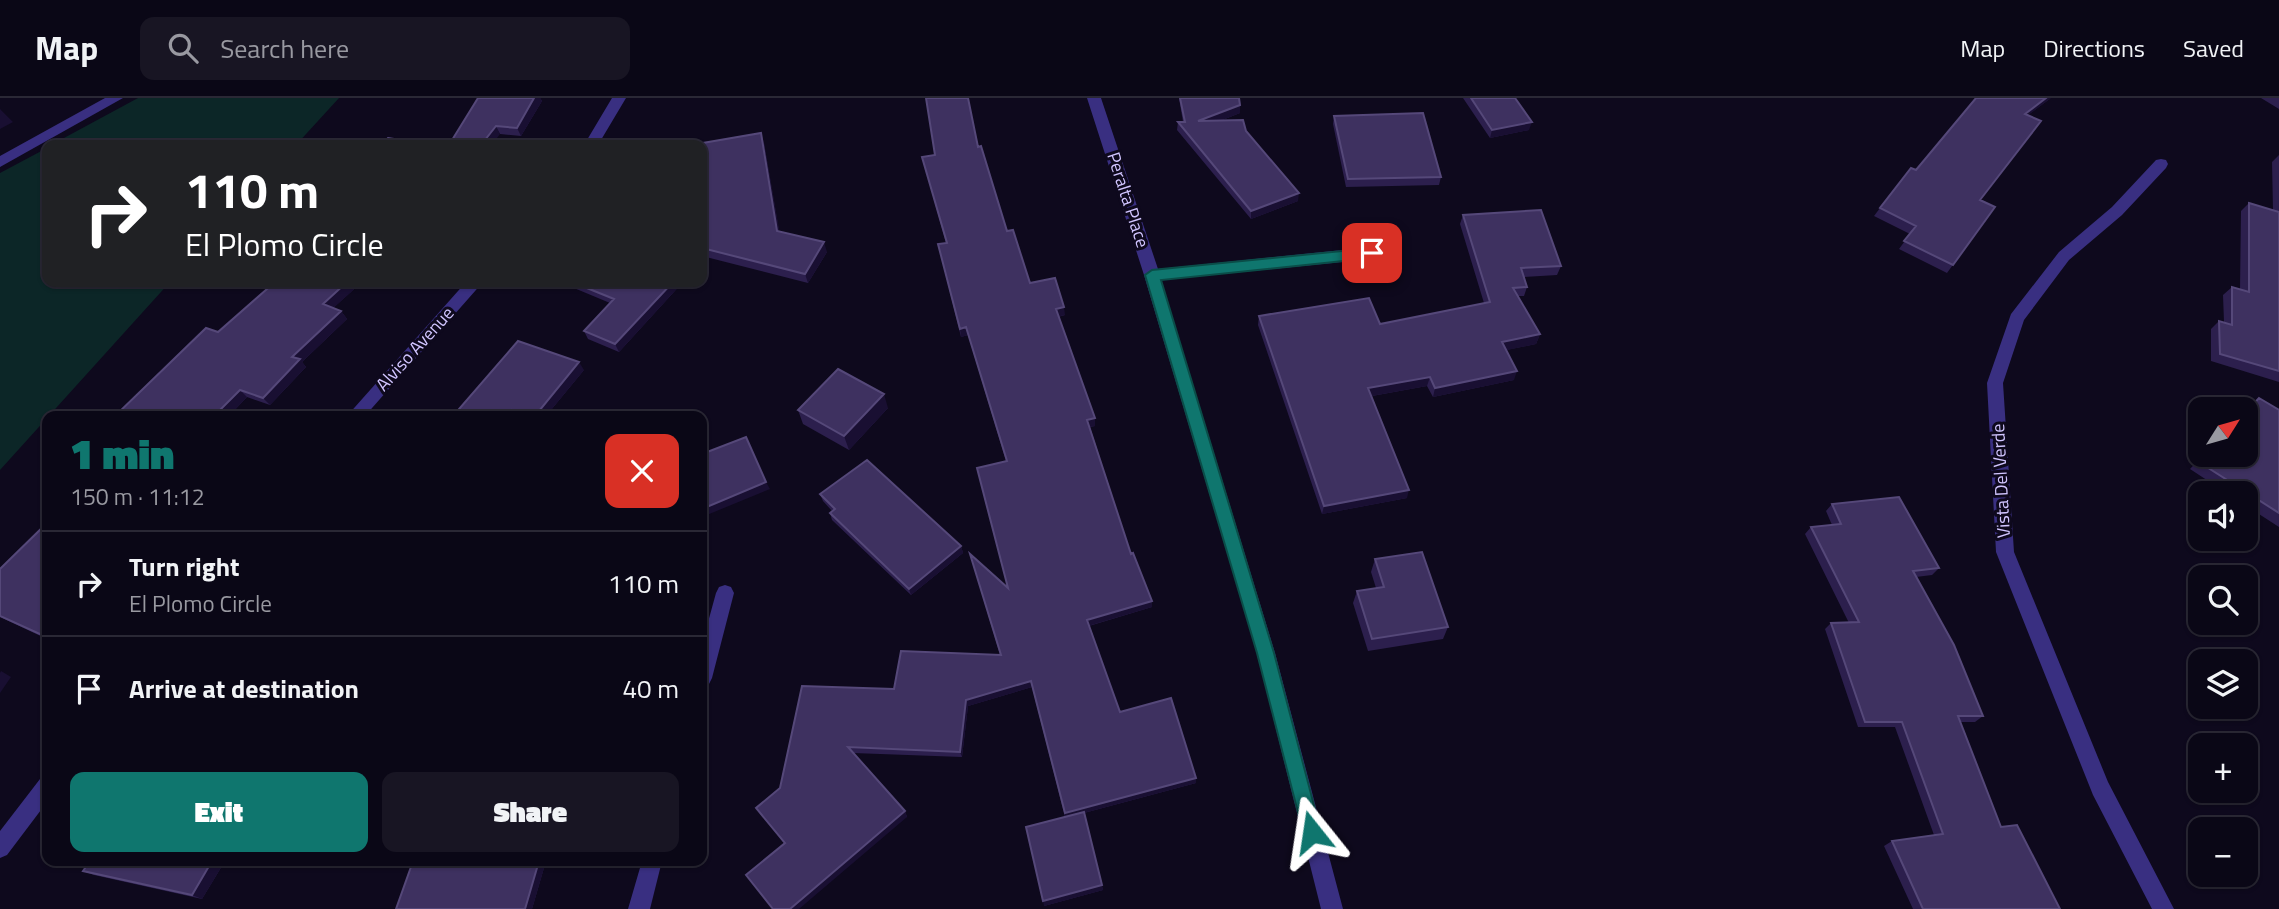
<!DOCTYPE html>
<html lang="en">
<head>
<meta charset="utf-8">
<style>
  :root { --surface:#0a0716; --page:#181523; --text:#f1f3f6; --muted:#9999a1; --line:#2a2835; --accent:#0f766e }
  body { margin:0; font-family:"Titillium Web",sans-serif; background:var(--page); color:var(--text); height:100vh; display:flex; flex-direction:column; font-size:26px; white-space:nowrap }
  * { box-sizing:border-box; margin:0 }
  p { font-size:23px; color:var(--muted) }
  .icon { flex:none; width:38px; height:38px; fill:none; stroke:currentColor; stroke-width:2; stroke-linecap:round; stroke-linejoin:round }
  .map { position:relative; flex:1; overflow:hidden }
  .panel { position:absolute; left:42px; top:313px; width:665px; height:455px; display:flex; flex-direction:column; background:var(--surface); border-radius:14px; box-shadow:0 2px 5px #0004,0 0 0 2px var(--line) }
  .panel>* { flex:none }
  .banner { position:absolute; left:42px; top:42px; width:665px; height:147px; border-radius:14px; box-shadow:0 2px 5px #0004,0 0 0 2px var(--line); background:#202124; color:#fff; overflow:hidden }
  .needle { width:46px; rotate:53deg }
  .fabs { position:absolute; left:2188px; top:299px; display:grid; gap:14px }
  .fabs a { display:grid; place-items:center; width:70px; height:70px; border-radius:14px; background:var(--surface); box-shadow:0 2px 5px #0004,0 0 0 2px var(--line); font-size:35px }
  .pin { position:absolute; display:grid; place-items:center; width:60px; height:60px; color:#fff; margin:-30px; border-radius:14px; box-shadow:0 4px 10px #0006 }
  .me { position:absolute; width:77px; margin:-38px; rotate:345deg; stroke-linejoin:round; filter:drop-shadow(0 0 5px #0008) }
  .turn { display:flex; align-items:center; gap:24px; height:147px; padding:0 28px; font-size:32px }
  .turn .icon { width:91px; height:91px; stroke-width:2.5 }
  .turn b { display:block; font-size:49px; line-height:60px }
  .round { display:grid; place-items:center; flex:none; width:74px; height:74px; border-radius:14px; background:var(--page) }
  .summary { display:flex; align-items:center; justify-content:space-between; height:119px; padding:0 28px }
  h1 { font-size:42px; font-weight:800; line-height:52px; color:var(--accent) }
  .button { display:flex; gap:14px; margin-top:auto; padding:14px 28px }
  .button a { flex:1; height:80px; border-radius:14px; background:var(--accent); color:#fff; font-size:28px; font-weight:800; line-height:80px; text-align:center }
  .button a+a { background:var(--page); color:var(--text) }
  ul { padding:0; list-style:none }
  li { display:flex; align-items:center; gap:21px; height:105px; padding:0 28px; border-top:2px solid var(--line) }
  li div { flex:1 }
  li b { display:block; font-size:26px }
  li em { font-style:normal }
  header { display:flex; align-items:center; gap:42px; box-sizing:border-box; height:98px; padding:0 35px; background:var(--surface); border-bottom:2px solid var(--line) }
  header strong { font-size:33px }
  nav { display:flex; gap:38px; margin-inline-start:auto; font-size:24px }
  .search { width:490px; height:63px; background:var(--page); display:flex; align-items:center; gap:18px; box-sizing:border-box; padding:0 24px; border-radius:14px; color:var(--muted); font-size:26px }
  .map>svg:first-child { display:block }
  .green { fill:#0c2627 }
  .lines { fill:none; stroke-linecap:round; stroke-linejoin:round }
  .minor { fill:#392f81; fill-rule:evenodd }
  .wall { fill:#2c1f4d }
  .shaded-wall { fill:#190f32 }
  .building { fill:#3e3160; stroke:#554879; stroke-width:2 }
  .route { fill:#0f766e; stroke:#0a4d48; stroke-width:2 }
  .labels { text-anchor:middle; stroke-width:6; stroke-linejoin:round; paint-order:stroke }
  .street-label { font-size:18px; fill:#d1c5ff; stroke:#0e091d }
</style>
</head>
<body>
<header>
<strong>Map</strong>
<div class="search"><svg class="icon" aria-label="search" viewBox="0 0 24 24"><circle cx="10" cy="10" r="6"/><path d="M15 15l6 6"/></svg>Search here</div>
<nav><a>Map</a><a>Directions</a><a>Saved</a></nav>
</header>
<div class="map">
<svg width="2279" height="811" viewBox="0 0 2279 811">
  <rect width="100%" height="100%" fill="#0e091d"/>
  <!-- green -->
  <path class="green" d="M138 0H339L296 47H51Z
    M47 50V184H170L0 372V75Z"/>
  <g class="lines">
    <!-- minor -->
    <path class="minor" d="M105 0H123L0 69V58Z
      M612 0H626L598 47H584Z
      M1087 0H1101L1158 171 1372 149 1380 155 1372 161 1161 182 1275 555 1343 811H1321L1257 555 1144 177Z
      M2161 61 2166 62 2168 66 2166 70 2122 117 2069 162 2024 222 2003 285 2014 454 2108 684 2174 811H2152L2093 697 1996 454 1987 285 2011 216 2059 154 2112 109 2156 62Z
      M466 184H483L365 318H347Z
      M725 487 731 489 734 495 712 580 709 586 702 589V546L716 495 719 489Z
      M47 678V704L7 757 0 760V733L40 681Z
      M642 763H662L650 811H628Z"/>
  </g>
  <!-- wall -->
  <path class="wall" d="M478 0H540L542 3 521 38 500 36Z
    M1179 0H1239L1240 15 1220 23 1246 33 1298 103 1251 121 1177 32 1178 24H1183Z
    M1463 0H1515L1529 32 1490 40Z
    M2051 0 2028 17 1980 102 1995 109 1947 175 1899 151 1910 136 1874 118 1880 110 1916 72Z
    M2261 0H2279V11Z
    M1334 18 1441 79 1439 87 1346 89 1333 26Z
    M764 45 779 133 827 154 808 185 706 159 702 163V47Z
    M978 49 1007 133 1030 185 1065 217 1058 219 1095 320V328L1090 329 1131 456 1152 503V509L1089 528 1120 614 1196 685 1084 715 1103 792 1044 808 1065 719 1032 589 968 608 962 659 853 655 905 713 907 719 784 745 780 690 894 591 1000 557 970 456 1007 490 1006 363 968 237 961 239 938 146 946 145 922 59Z
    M2279 57V284L2211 263V231L2219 223 2224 224 2223 197 2232 189 2240 192 2241 113 2249 105 2273 112 2272 64Z
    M1463 117 1561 168 1557 177 1524 179 1527 189 1524 198H1518L1540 236 1536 246 1506 252 1514 282 1433 299 1427 288 1372 298 1407 400 1322 416 1258 227 1259 218 1380 226 1484 205 1460 126Z
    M362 184 333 210 341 213 347 221 302 264 306 269 270 307 247 299 229 318H115L218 234Z
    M570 184H683L619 254 588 241 584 233 610 205 574 190Z
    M584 272 546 318H453Z
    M2259 300 2279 312V429L2245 407V396H2228L2190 371 2203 357H2245V313Z
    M888 310 849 352 803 326 798 312Z
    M820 396 961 448 963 455 911 497 832 422 830 415 832 413 823 403Z
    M1832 406 1939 470 1932 477 1916 479 1983 618 1975 624H1960L2001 729 2060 811H1913L1884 748 1892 743 1934 737 1895 629H1858L1825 531 1831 525H1849L1805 436 1811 429 1832 427 1826 413Z
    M47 425V541L0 519V471Z
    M1375 461 1448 529 1443 541 1368 553 1353 505 1357 493 1376 490 1371 474Z
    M90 763H225L202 801 94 777 83 773Z
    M363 763H546L532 811H396L411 770 371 768Z"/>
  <!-- shaded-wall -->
  <path class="shaded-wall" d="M534 0H540L542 3 521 38 517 30Z
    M2046 0H2051L2019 24 2025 16Z
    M1240 7V15L1197 32 1198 23Z
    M0 11 13 24 0 31Z
    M1532 24 1529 32 1490 40 1492 32Z
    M496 28 500 36 492 47H481Z
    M761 35 764 45 781 142 777 133Z
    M1299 95 1298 103 1251 121V113Z
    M824 144 827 154 808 185 805 176Z
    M702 150 706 159 702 163Z
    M347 184H362L329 214 323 206Z
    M673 184H683L619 254 615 246Z
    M1064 209 1065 217 1056 219V211Z
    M341 213 347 221 302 264 306 269 270 307 263 300 292 259Z
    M966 229 968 237 961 239 960 231Z
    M1540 236 1536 246 1498 254 1502 244Z
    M579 264 584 272 546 318H535Z
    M1517 273 1514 282 1433 299 1435 290Z
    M1430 279 1427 288 1366 299 1368 290Z
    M240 292 247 299 229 318H214Z
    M884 296 888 310 849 352 844 338Z
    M512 312 516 318H507Z
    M1095 320V328L1088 329 1087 322Z
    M766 384 770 391 702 419V411Z
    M1409 392 1407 400 1322 416 1324 408Z
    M961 448 963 455 911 497 909 491Z
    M1152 503V509L1088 528 1087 522Z
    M47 532V540L42 537Z
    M1 573 11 579 0 595V575Z
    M1031 583 1032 589 968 608 962 659 960 654 966 602Z
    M1196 680V685L1065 720V715Z
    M905 713 907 719 799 811H790Z
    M212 763H225L202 801 192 797Z
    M539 763H546L532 811H525Z
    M1102 787 1103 792 1044 808 1043 803Z"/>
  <!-- building -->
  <path class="building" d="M478 0H534L517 30 496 28 481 47H449Z
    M926 0H968L978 49 981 48 1007 133 1013 132 1030 185 1055 180 1064 209 1056 211 1095 320 1087 322 1131 456 1133 455 1152 503 1087 522 1120 614 1171 600 1196 680 1065 715 1031 583 966 602 960 654 848 649 905 713 790 811H773L746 777 785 745 756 710 780 690 802 588 894 591 901 553 1001 557 970 456 1008 490 977 370 1007 363 966 229 960 231 938 146 947 145 922 59 935 57Z
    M1180 0H1239L1240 7 1198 23 1243 22 1246 33 1299 95 1251 113 1178 24H1185Z
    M1471 0H1515L1532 24 1492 32Z
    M1976 0H2046L2025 16 2041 23 1980 102 1995 109 1953 167 1904 143 1916 128 1880 110 1911 70 1916 72Z
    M1423 15 1441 79 1348 81 1334 18Z
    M761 35 777 133 824 144 805 176 702 150V47H691Z
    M388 40 431 47H382Z
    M2249 105 2279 114V273L2220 256 2219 223 2232 227V189L2249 194Z
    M1541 112 1561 168 1521 170 1527 189 1513 190 1540 236 1502 244 1517 273 1435 290 1430 279 1368 290 1409 392 1324 408 1259 218 1369 200 1380 226 1490 204 1463 117Z
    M275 184H347L323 206 341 213 292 259 300 261 263 300 240 292 214 318H115L206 230 218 234Z
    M572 184H673L615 246 584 233 614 201Z
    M518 243 579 264 535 318H530L512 312 507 318H453Z
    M838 271 884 296 844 338 798 312Z
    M2259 300 2279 312V415L2199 364 2205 357H2245V315Z
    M746 339 766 384 702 411V356Z
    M867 362 961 448 909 491 830 415 835 411 820 396Z
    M1899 399 1939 470 1913 473 1954 547 1983 618H1958L2001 729 2017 727 2060 811H1923L1892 743 1943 736 1902 624H1865L1831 525 1859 524 1811 429 1841 426 1832 406Z
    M47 425V532L42 537 0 518V471Z
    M1422 454 1448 529 1372 541 1357 493 1384 489 1375 461Z
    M1084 714 1102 787 1043 803 1026 729Z
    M90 763H212L192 797 83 773Z
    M363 763H539L525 811H396L412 766Z"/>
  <!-- route -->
  <path class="route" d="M1372 150 1379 155 1372 160 1161 182 1274 555 1321 734 1319 741 1312 743 1306 741 1303 734 1257 555 1145 177 1152 172Z"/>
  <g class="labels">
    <!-- street labels -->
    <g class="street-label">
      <text transform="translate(1128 102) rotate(72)" y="6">Peralta Place</text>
      <text transform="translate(415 251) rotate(-48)" y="6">Alviso Avenue</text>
      <text transform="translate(2001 383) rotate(-93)" y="6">Vista Del Verde</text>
    </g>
  </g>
</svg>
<div class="fabs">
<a><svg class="needle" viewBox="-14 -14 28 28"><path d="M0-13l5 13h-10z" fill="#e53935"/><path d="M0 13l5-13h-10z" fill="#9999a1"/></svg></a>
<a><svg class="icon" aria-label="sound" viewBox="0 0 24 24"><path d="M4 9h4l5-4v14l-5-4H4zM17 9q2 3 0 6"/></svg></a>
<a><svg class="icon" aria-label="search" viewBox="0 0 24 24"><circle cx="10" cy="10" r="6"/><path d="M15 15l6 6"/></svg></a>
<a><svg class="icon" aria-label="layers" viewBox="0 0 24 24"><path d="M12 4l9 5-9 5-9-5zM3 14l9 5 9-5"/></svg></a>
<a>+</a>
<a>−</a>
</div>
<div class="pin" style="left:1372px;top:155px;background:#d93025"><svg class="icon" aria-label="arrive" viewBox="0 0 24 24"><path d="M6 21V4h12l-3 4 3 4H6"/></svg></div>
<svg class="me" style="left:1312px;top:734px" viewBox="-20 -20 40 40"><path d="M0-17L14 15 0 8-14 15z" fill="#0f766e" stroke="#fff" stroke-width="4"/></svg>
<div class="banner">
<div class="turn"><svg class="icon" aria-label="right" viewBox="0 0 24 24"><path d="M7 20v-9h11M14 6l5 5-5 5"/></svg><div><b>110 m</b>El Plomo Circle</div></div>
</div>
<section class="panel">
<div class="summary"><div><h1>1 min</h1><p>150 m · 11:12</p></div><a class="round" style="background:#d93025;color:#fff"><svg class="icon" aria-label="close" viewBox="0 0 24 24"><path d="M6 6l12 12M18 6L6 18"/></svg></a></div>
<ul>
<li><svg class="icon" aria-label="right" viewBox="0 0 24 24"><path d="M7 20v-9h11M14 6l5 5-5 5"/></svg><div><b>Turn right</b><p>El Plomo Circle</p></div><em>110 m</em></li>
<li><svg class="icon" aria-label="arrive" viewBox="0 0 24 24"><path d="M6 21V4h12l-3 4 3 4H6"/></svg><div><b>Arrive at destination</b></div><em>40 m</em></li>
</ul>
<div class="button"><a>Exit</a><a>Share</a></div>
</section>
</div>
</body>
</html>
